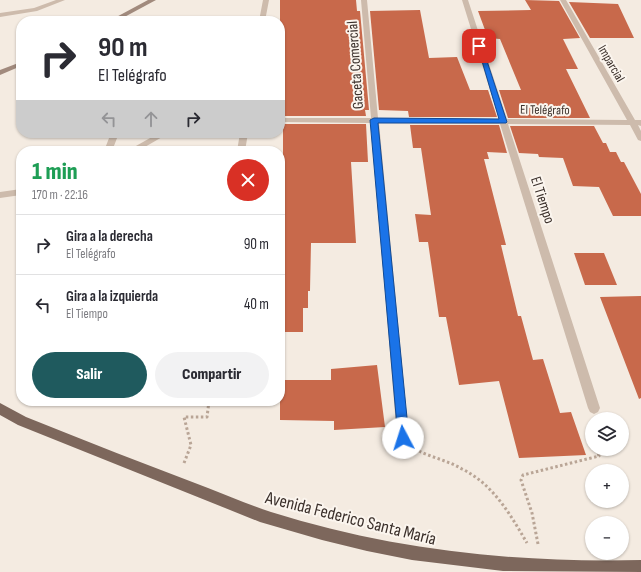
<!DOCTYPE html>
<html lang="es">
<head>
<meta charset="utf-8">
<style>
  :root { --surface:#fff; --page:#f2f2f3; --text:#2b2b33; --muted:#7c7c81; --line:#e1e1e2; --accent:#1f5a5e }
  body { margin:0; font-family:"Sofia Sans Condensed",sans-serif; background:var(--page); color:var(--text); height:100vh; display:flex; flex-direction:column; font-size:15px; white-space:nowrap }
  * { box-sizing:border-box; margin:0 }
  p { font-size:13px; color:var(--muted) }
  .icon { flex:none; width:22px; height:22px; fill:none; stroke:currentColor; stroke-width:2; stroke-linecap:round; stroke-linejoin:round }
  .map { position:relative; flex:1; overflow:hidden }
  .panel { position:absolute; left:16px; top:146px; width:269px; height:260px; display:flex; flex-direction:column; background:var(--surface); border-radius:16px; box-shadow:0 1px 3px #0004 }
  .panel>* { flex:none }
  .banner { position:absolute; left:16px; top:16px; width:269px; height:122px; border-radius:16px; box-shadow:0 1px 3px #0004; background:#fff; color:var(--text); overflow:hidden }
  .fabs { position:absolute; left:585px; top:412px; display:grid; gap:8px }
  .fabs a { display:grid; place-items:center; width:44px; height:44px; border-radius:50%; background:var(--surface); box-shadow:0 1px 3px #0004; font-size:20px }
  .pin { position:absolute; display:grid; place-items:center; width:34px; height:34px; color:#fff; margin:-17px; border-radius:8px; box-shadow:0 2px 6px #0006 }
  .me { position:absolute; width:44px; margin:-22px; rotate:355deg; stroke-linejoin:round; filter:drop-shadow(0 0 3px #0008) }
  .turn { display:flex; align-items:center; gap:14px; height:84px; padding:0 16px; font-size:18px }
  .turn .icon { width:52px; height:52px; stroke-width:2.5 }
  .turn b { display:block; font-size:28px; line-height:34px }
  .lanes { display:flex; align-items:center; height:38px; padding:0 16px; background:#0003; justify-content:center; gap:20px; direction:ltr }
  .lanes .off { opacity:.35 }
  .round { display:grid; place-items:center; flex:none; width:42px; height:42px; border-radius:21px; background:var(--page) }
  .summary { display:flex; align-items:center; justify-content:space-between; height:68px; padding:0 16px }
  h1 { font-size:24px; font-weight:800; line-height:30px; color:#1e9e55 }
  .action { display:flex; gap:8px; margin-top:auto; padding:8px 16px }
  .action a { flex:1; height:46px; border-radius:24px; background:var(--accent); color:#fff; font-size:16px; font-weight:800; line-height:46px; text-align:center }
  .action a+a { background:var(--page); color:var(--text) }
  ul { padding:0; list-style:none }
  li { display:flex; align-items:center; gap:12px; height:60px; padding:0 16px; border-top:1px solid var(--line) }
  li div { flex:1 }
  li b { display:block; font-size:15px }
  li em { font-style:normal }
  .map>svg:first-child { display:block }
  .building { fill:#c8694b }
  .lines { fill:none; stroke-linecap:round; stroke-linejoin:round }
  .path { stroke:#b9a596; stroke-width:3; stroke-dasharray:2.5 2.5; stroke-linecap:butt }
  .street { fill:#cdbbac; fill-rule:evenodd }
  .secondary { fill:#a18a7d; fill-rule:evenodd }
  .primary { fill:#7d675c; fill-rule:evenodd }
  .route { fill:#1a73e8; stroke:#114b97 }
  .labels { text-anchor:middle; stroke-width:4; stroke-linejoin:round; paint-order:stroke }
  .far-street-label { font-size:13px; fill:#3b302b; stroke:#fbf5ee }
  .street-label { font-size:15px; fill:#3b302b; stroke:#fbf5ee }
  .near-street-label { font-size:18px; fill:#3b302b; stroke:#fbf5ee }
</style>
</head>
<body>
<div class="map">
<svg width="641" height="572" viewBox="0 0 641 572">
  <rect width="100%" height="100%" fill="#f4ebe1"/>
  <!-- building -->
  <path class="building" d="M280 0H356L357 11H360L369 110H365L366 116H283L284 108H280Z
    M525 0 559 1 580 38 563 39 578 69H566L590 118H508L499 90H521L500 39 488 38 478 11 531 10Z
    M569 2 618 4 634 38H590Z
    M420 10 429 58 457 57 470 90H488L497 117H409L408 111 379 110 370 11Z
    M283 124H366L368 162H351L356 243H311L310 291H308V308H303V332H280V184H283Z
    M410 125H499L507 153 487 152 489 159H484L506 245H501L518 316H521L533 360 543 359 560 413 571 412 586 455 519 458 499 381 459 385 446 317H439L428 242H419L415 214 431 215 421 148H413Z
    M510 126H594L603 143H606L610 152H616L621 162H624L641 194V216H613L599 187 573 186 563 158 539 157 538 154 519 153Z
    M574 253H604L617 285H585Z
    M641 296V398L639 399 600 297Z
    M377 365 385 427 334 430V421L280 420V380H331V369Z"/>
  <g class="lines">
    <!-- path -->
    <path class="path" d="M419 451C433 458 449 461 462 469 493 484 510 514 527 543
      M184 463 191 445 184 417H207L209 401
      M538 544 532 513 521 480 523 475 599 456 597 449"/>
    <!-- street -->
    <path class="street" d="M56 0H65L37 11 0 17V13L34 8Z
      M263 0H269L265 21H259Z
      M361 0H367L378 118 499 119 462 0H468L507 119 627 120 560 0H566L635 120H641V126L638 125 641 131V141L638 140 630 125 508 124 600 408 598 412 594 414 590 412 588 408 500 124 379 123 409 438 407 442 403 444 399 442 397 438 371 123 280 122V118H371Z
      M160 17H164V21H158Z
      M111 133H119L112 151H104Z
      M159 133H169L138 151H127Z
      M240 133H248L245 151H237Z
      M21 189V195L0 198V192Z"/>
    <!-- secondary -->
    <path class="secondary" d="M148 0H156L117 21H109Z
      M21 62V66L0 75V70Z"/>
    <!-- primary -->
    <path class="primary" d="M0 403 26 417C86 441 147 465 208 488 229 496 249 505 271 512 391 550 515 563 641 560V572L503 571 412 560 367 551 322 540 260 522 18 425 0 415Z"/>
  </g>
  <!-- route -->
  <path class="route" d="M477 44 482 46 507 122 506 123H378L409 438 407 442 403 443 399 442 398 438 370 120 374 118 499 119Z"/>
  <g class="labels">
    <!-- far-street labels -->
    <g class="far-street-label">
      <text transform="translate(612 63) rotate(60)" y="5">Imparcial</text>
      <text transform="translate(545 109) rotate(1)" y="5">El Telégrafo</text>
    </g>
    <!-- street labels -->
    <g class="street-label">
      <text transform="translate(355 65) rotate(-94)" y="5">Gaceta Comercial</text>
      <text transform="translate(543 200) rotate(72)" y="5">El Tiempo</text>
    </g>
    <!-- near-street labels -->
    <g class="near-street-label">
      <text transform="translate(351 518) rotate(14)" y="6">Avenida Federico Santa María</text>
    </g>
  </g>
</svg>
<div class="fabs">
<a><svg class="icon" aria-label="layers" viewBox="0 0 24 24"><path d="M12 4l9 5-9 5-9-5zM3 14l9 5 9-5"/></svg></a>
<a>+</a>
<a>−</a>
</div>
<div class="pin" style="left:479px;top:46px;background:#d93025"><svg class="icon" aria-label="arrive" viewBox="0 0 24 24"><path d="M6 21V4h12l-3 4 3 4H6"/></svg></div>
<svg class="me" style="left:403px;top:438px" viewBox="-20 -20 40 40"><circle r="19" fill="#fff"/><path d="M0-13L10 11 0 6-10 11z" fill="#1a73e8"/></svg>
<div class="banner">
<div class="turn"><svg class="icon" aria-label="right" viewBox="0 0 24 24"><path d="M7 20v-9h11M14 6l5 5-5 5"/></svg><div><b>90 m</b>El Telégrafo</div></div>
<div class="lanes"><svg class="icon off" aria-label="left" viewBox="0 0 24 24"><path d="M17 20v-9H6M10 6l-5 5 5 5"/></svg><svg class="icon off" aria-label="ahead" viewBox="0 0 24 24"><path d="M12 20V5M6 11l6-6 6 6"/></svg><svg class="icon" aria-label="right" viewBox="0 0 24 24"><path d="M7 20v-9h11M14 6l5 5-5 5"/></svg></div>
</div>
<section class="panel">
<div class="summary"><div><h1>1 min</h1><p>170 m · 22:16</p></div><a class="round" style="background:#d93025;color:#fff"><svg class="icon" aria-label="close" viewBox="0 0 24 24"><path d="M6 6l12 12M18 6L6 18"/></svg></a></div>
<ul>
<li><svg class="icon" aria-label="right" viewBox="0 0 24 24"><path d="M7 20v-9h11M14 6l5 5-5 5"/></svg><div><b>Gira a la derecha</b><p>El Telégrafo</p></div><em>90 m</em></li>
<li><svg class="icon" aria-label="left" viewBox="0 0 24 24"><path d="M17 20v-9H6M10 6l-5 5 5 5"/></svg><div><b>Gira a la izquierda</b><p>El Tiempo</p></div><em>40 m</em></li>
</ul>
<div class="action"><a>Salir</a><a>Compartir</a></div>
</section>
</div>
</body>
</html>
